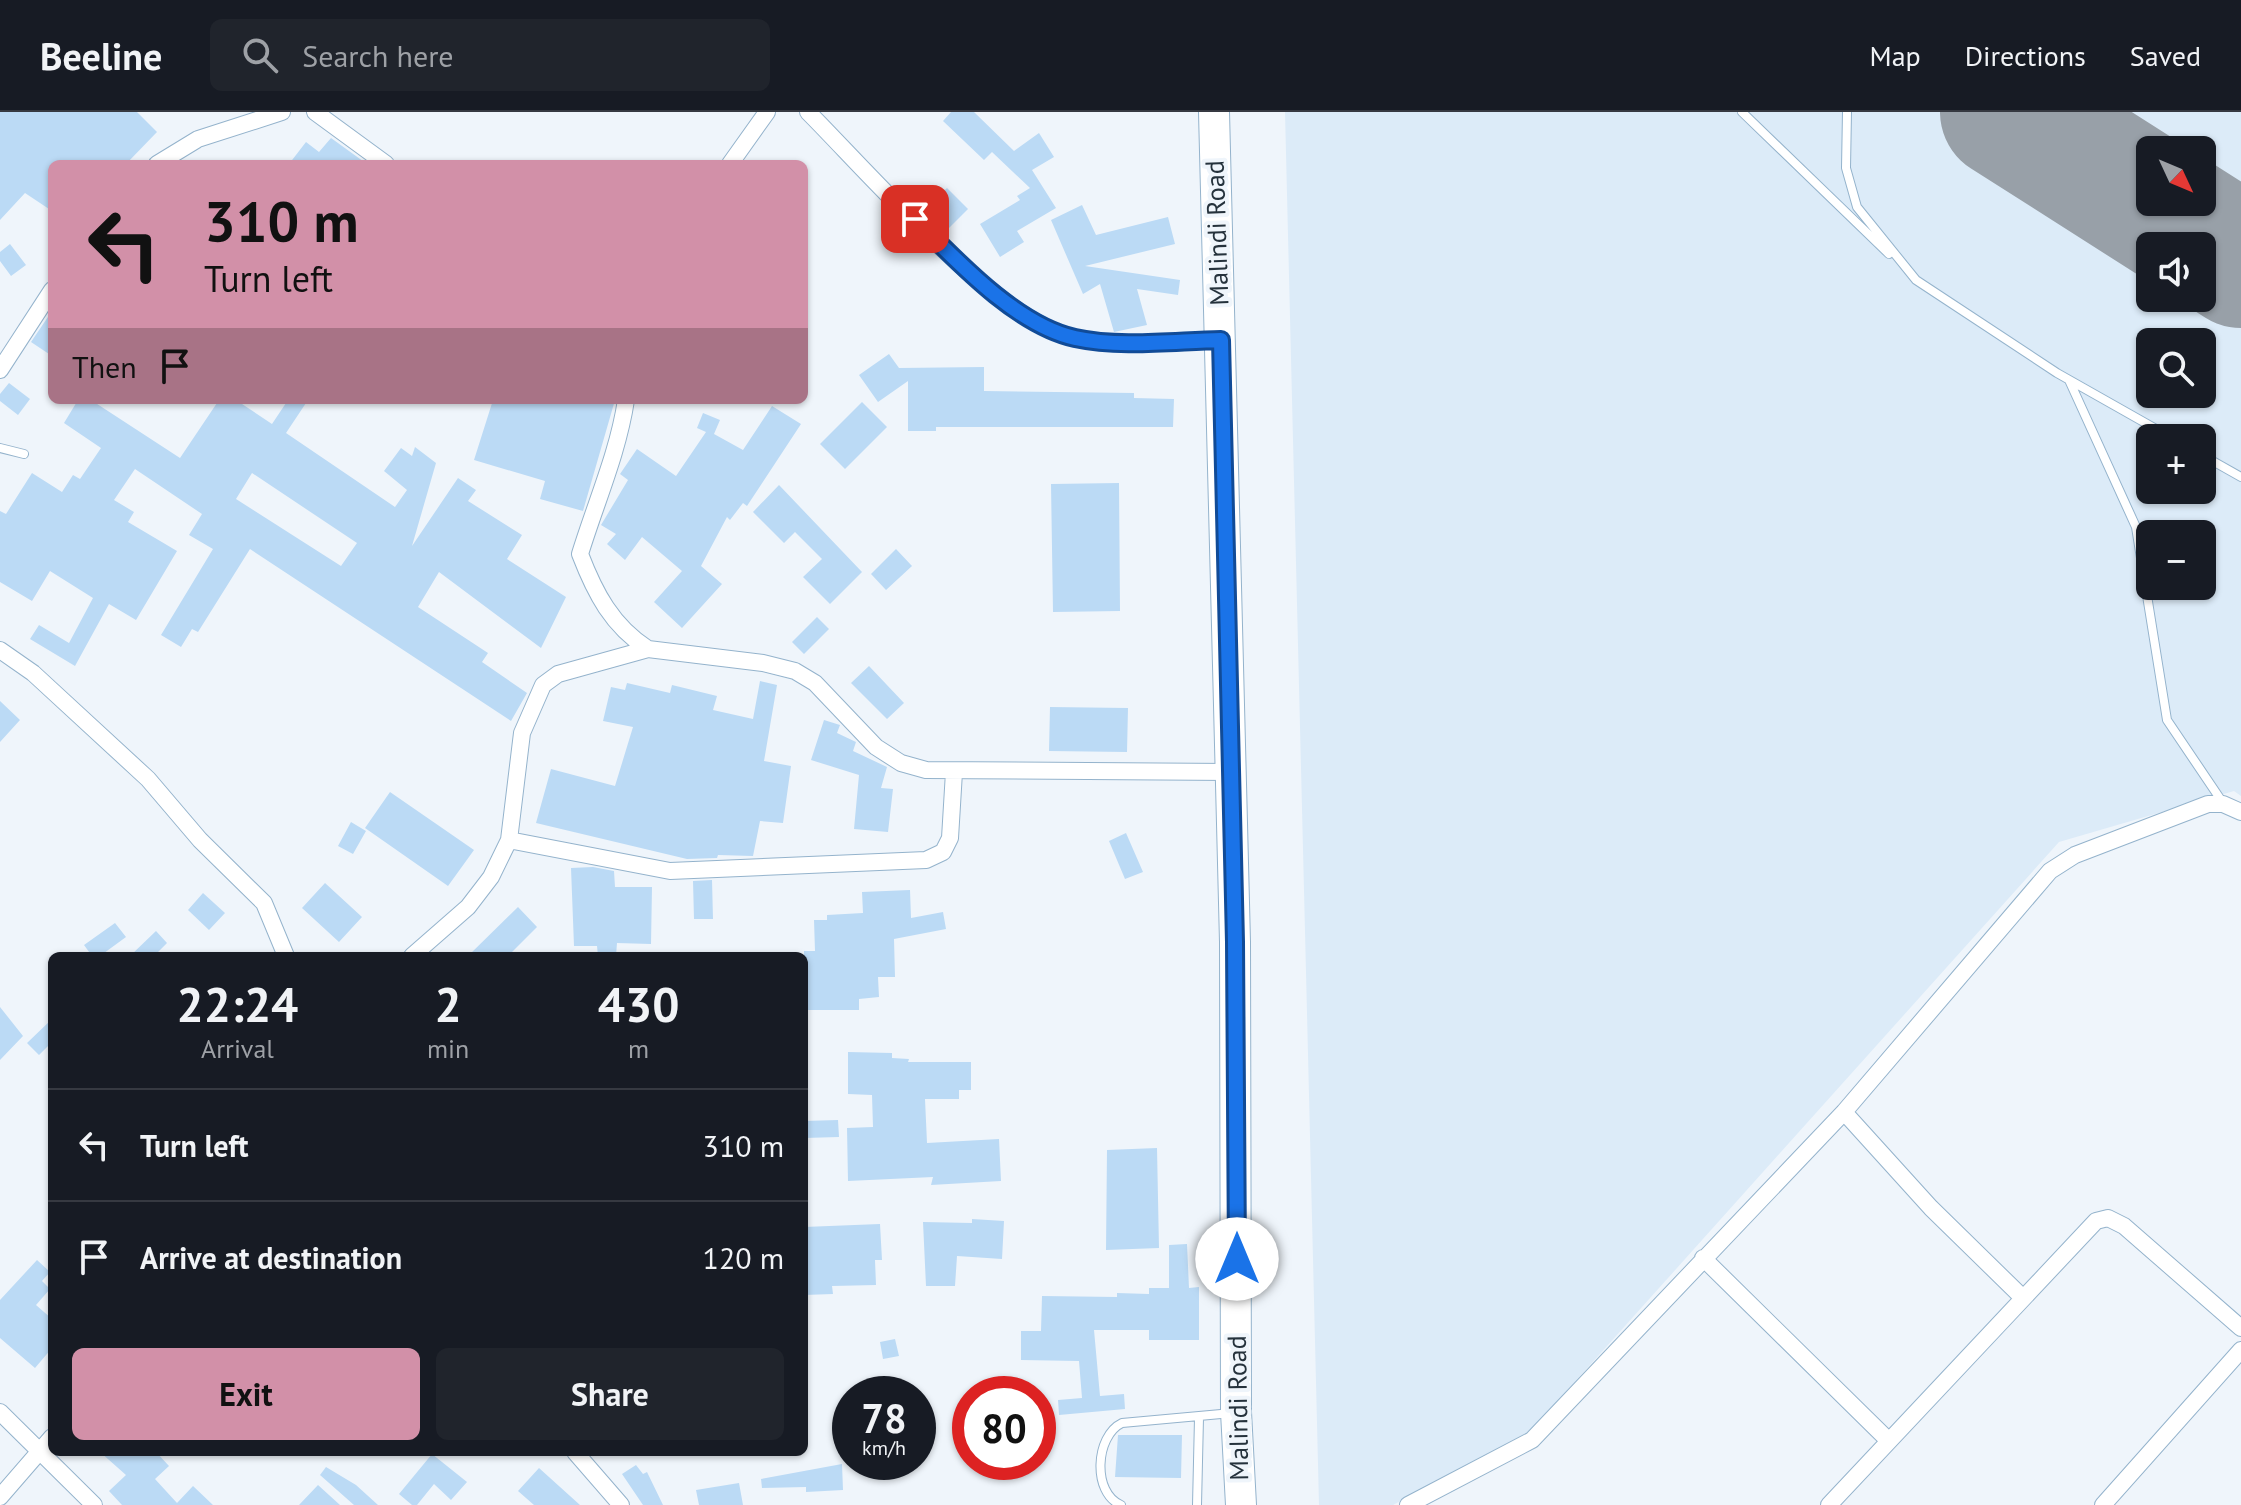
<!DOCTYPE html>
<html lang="en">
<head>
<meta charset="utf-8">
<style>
  :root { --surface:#171b24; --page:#20242c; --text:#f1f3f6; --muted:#9ea1a6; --line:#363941; --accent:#d290a8 }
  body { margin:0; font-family:"PT Sans",sans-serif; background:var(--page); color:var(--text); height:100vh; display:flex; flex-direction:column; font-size:30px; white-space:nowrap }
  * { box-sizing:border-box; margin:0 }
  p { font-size:26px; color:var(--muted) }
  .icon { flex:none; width:44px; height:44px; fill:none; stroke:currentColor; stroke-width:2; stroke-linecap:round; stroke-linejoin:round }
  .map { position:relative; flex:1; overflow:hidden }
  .side { position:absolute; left:48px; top:840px; width:760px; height:504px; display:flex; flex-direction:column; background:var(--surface); border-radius:12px; box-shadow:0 2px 6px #0004 }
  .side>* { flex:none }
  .hud { position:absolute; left:48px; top:48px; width:760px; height:244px; border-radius:12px; box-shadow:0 2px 6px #0004; background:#d290a8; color:#111; overflow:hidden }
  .needle { width:52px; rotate:134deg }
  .buttons { position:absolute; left:2136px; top:24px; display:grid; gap:16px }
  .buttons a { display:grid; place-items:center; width:80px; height:80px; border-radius:12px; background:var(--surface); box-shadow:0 2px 6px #0004; font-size:40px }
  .speed { position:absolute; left:832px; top:1264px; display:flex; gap:16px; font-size:40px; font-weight:700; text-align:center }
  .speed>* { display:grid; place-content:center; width:104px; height:104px; border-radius:50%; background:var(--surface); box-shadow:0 2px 6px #0004; line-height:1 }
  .speed small { font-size:20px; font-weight:400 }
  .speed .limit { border:12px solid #d22; background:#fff; color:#111 }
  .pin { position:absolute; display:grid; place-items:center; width:68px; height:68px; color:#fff; margin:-34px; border-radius:16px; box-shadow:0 4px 12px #0006 }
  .me { position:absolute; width:88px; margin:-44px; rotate:0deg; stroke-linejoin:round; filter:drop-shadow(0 0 6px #0008) }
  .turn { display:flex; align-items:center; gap:28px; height:168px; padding:0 24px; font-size:36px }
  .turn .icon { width:104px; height:104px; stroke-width:2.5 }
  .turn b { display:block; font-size:56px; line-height:68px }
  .then { display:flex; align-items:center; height:76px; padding:0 24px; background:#0003; gap:16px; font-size:30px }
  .eta { display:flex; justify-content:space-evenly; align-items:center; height:136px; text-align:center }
  .eta b { font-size:48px; font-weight:700; line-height:56px }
  .primary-button { display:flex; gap:16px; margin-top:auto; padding:16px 24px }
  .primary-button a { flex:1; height:92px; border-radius:12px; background:var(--accent); color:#111; font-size:32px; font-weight:700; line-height:92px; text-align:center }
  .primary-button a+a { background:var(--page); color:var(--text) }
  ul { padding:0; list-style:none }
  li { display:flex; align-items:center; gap:24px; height:112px; padding:0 24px; border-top:2px solid var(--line) }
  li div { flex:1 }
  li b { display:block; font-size:30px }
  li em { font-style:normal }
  header { display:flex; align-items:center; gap:48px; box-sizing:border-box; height:112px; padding:0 40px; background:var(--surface); border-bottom:2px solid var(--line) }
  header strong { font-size:38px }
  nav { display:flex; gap:44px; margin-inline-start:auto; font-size:28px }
  .search { width:560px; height:72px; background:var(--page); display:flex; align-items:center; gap:20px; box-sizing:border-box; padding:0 28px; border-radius:12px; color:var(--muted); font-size:30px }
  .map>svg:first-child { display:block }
  .built { fill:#dcebf8; fill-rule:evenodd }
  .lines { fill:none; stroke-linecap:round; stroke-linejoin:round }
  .runway { stroke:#98a0a8; stroke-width:134 }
  .building { fill:#bbdaf5; fill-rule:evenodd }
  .lane-casing { stroke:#94b3cc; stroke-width:10 }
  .street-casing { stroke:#94b3cc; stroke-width:18 }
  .highway-casing { stroke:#94b3cc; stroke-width:32 }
  .lane { stroke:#fff; stroke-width:8 }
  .street { stroke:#fff; stroke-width:16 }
  .highway { stroke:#fff; stroke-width:30 }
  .route-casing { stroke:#114b97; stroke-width:20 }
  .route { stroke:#1a73e8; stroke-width:14 }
  .labels { text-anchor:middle; stroke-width:8; stroke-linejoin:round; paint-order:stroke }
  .street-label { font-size:26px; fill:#25323c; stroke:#eff5fb }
</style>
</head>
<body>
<header>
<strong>Beeline</strong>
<div class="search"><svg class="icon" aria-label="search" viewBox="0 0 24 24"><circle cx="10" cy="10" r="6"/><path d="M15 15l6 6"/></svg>Search here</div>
<nav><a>Map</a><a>Directions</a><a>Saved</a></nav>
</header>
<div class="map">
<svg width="2241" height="1393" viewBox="0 0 2241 1393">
  <rect width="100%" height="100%" fill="#eff5fb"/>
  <!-- built -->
  <path class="built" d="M1285 0H2241V684L2234 679 2059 730 1529 1321 1393 1393H1319ZM2150 38H2202V90H2150ZM2150 134H2202V186H2150ZM2150 230H2202V282H2150ZM2150 326H2202V378H2150ZM2150 422H2202V474H2150Z"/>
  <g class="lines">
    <!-- runway -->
    <path class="runway" d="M2007 0 2241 149"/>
  </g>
  <!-- building -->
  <path class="building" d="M0 0H137L157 20 126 52H52V99L25 81 0 108Z
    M951 0H974L1014 39 1039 21 1054 45 1032 58 1056 96 1017 119 1024 130 1000 145 980 112 1020 88 1017 84 1030 76 992 40 984 48 943 9Z
    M331 26 367 52H289L306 30 319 40Z
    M947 76 968 97 943 122 921 101Z
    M1082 93 1096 123 1168 105 1175 132 1085 154 1180 168 1178 183 1137 177 1147 213 1114 220 1100 172 1083 182 1051 108Z
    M10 132 26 153 11 164 0 149V140Z
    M52 199V244L31 230Z
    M889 242 899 256 984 255V279L1134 281V286L1174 287 1173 315H936V319H908V269L878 290 859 263Z
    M9 271 30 287 18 303 0 289V282Z
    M78 288H91L180 346 219 288H236L272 312 288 288H308L286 321 395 395 407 378 384 359 401 336 412 344 415 335 436 351 412 434 458 366 476 378 468 389 522 423 507 447 566 485 541 536 439 460 418 495 488 541 482 550 527 581 511 609 250 437 198 520 192 517 181 535 161 523 213 437 189 423 202 402 135 357 114 388 134 400 128 410 177 439 136 508 109 492 75 554 30 527 39 513 69 531 93 486 50 459 32 489 0 470V399L6 402 32 361 62 380 73 363 80 367 101 336 64 311ZM252 361 357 431 341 454 236 387Z
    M493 288H615L583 399 540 387 545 369 474 348Z
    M862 290 887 315 845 357 820 332Z
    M772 294 801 312 747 394 743 391 730 408 727 405 701 454 722 472 682 516 654 490 682 459 642 425 625 448 607 432 616 422 601 413 628 368 620 362 637 337 676 364 706 320 697 316 703 301 720 308 714 322 743 338Z
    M1119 371 1120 499 1053 500 1051 372Z
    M779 373 862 460 830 492 803 465 822 447 795 420 784 431 753 400Z
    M896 437 912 454 886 478 871 462Z
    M817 505 829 517 804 542 792 530Z
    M869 554 904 591 887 607 851 571Z
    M760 569 777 573 764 649 791 654 783 711 760 709 753 744 718 743 717 746 687 747 536 711 551 657 615 674 633 615 603 609 611 575 625 578 627 571 670 581 672 573 717 584 713 598 753 607Z
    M0 589 20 608 0 630Z
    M1050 595 1128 596 1127 640 1049 639Z
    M824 608 840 613 837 621 856 630 853 639 887 655 881 676 893 677 888 720 854 717 859 663 811 648Z
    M390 680 474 738 448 774 365 716Z
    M351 710 366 719 353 742 338 734Z
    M1126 721 1143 760 1125 767 1109 729Z
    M593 755 614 759 615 775H652L651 832 617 831 616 844H598L597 834H574L571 756Z
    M712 768 713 807H694L693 769Z
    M325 771 362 805 339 830 302 796Z
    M910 778 911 806 943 800 946 817 894 827 895 865H878L879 885 859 887V898H804V839H815L814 808H827V803L863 801 862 780Z
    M203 781 225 801 209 818 188 798Z
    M518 795 537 815 508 844H468Z
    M115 811 126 825 100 844H92L84 833Z
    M156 819 167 831 154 844H130Z
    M0 895 23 924 0 948Z
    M52 907V930L39 943 27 931Z
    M848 940 892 941V946L909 947 908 950H971V978H959V987H925L927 1031 999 1027 1001 1069 931 1073 933 1065 848 1069 847 1016 873 1015 872 983 848 982Z
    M838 1008 839 1025 804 1026V1009Z
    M1157 1036 1159 1136 1106 1138 1107 1038Z
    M972 1107 1004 1109 1002 1147 957 1144 955 1174H926L923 1110 972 1111Z
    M880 1112 882 1148H875L876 1173 832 1174 833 1182 804 1183V1115Z
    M1187 1132 1189 1176 1199 1175V1228H1149V1218H1094L1100 1284 1124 1282 1125 1297 1059 1303 1058 1288 1082 1286 1079 1249 1021 1248V1219H1041L1042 1184 1117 1185V1181L1149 1182V1176H1169V1133Z
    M37 1148 50 1160 42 1169 50 1177 36 1193 52 1207V1236L35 1256 0 1226V1188Z
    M895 1227 899 1244 883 1247 880 1230Z
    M1118 1323H1182L1181 1366 1115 1365Z
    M100 1340H156L169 1354 155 1367 177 1391 193 1374 213 1393H122L109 1379 126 1363Z
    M432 1342 467 1370 451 1388 434 1372 417 1393H412L399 1382Z
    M842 1352 843 1378 806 1380V1375L762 1376 761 1367Z
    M636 1353 643 1362 647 1360 663 1393H643L622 1362Z
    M326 1355 356 1373 378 1393H354L320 1363Z
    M539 1356 580 1393H534L518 1379Z
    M739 1371 743 1393H699L696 1378Z
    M318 1373 340 1393H299Z"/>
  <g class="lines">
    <defs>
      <path id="lane" d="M1742 0 1889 142
        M1847 0 1846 56 1857 95 1916 168 2057 261 2172 326
        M2069 268 2136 415 2167 608 2223 691
        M0 336 24 342
        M2202 343 2241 365
        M1121 1393C1092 1381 1095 1324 1122 1311L1232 1301
        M1197 1393 1199 1306"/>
      <path id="street" d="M315 0 386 52
        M808 0C867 59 997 210 1075 226 1122 236 1173 229 1221 228
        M157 52 198 27 282 0
        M730 52 767 0
        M0 258 52 178
        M626 288C618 341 596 390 580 442 595 481 612 514 648 537
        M0 538 33 561 148 667 200 728 264 791 286 844
        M509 728 670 759 926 748 943 740 950 726 954 660
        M412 844 468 795 491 765 509 728 522 621 543 573 558 562 648 537 763 551 795 559 815 571 876 635 901 651 926 658 1231 660
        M1844 1000 1931 1096 2022 1185
        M1703 1146 1889 1329
        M0 1300 94 1393
        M575 1340 621 1393
        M0 1385 52 1325
        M1408 1393 1532 1328 1844 1000 2050 759 2075 743 2208 692H2223L2241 700
        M1829 1393 2096 1109 2108 1106 2124 1114 2241 1216
        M2103 1393 2241 1238"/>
      <path id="highway" d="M1214 0 1235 830 1236 1300 1241 1393"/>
    </defs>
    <!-- lane casing -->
    <use href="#lane" class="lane-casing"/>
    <!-- street casing -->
    <use href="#street" class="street-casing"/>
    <!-- highway casing -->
    <use href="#highway" class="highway-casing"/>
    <!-- lane -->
    <use href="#lane" class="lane"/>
    <!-- street -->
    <use href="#street" class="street"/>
    <!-- highway -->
    <use href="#highway" class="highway"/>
  </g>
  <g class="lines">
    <defs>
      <path id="route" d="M915 107C956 148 1016 213 1075 226 1121 236 1174 229 1221 228L1235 830 1237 1147"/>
    </defs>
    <!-- route casing -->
    <use href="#route" class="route-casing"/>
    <!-- route -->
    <use href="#route" class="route"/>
  </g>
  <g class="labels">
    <!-- street labels -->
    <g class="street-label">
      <text transform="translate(1217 121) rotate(-92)" y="9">Malindi Road</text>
      <text transform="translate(1238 1296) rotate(-91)" y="9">Malindi Road</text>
    </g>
  </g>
</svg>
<div class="buttons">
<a><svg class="needle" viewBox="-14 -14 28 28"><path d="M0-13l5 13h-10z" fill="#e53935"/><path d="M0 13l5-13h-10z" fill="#9ea1a6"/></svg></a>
<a><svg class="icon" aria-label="sound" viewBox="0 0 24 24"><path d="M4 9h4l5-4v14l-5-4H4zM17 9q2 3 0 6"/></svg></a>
<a><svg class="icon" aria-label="search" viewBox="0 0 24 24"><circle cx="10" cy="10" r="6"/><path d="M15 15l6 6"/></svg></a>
<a>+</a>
<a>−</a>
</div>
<div class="speed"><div>78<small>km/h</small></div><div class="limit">80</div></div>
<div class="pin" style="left:915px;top:107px;background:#d93025"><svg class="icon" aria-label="arrive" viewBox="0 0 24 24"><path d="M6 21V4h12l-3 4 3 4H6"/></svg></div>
<svg class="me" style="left:1237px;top:1147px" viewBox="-20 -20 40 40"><circle r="19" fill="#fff"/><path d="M0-13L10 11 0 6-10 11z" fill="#1a73e8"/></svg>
<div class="hud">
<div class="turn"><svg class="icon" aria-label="left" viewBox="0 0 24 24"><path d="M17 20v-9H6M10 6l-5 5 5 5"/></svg><div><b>310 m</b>Turn left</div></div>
<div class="then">Then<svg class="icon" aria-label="arrive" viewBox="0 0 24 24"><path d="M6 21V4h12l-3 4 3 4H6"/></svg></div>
</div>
<section class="side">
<div class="eta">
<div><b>22:24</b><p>Arrival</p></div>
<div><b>2</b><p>min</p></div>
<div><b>430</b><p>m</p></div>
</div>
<ul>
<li><svg class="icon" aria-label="left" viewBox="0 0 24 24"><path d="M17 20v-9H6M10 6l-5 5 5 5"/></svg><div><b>Turn left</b></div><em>310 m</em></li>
<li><svg class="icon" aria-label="arrive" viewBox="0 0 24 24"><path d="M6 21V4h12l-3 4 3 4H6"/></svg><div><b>Arrive at destination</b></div><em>120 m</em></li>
</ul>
<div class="primary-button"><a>Exit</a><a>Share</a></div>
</section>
</div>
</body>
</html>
